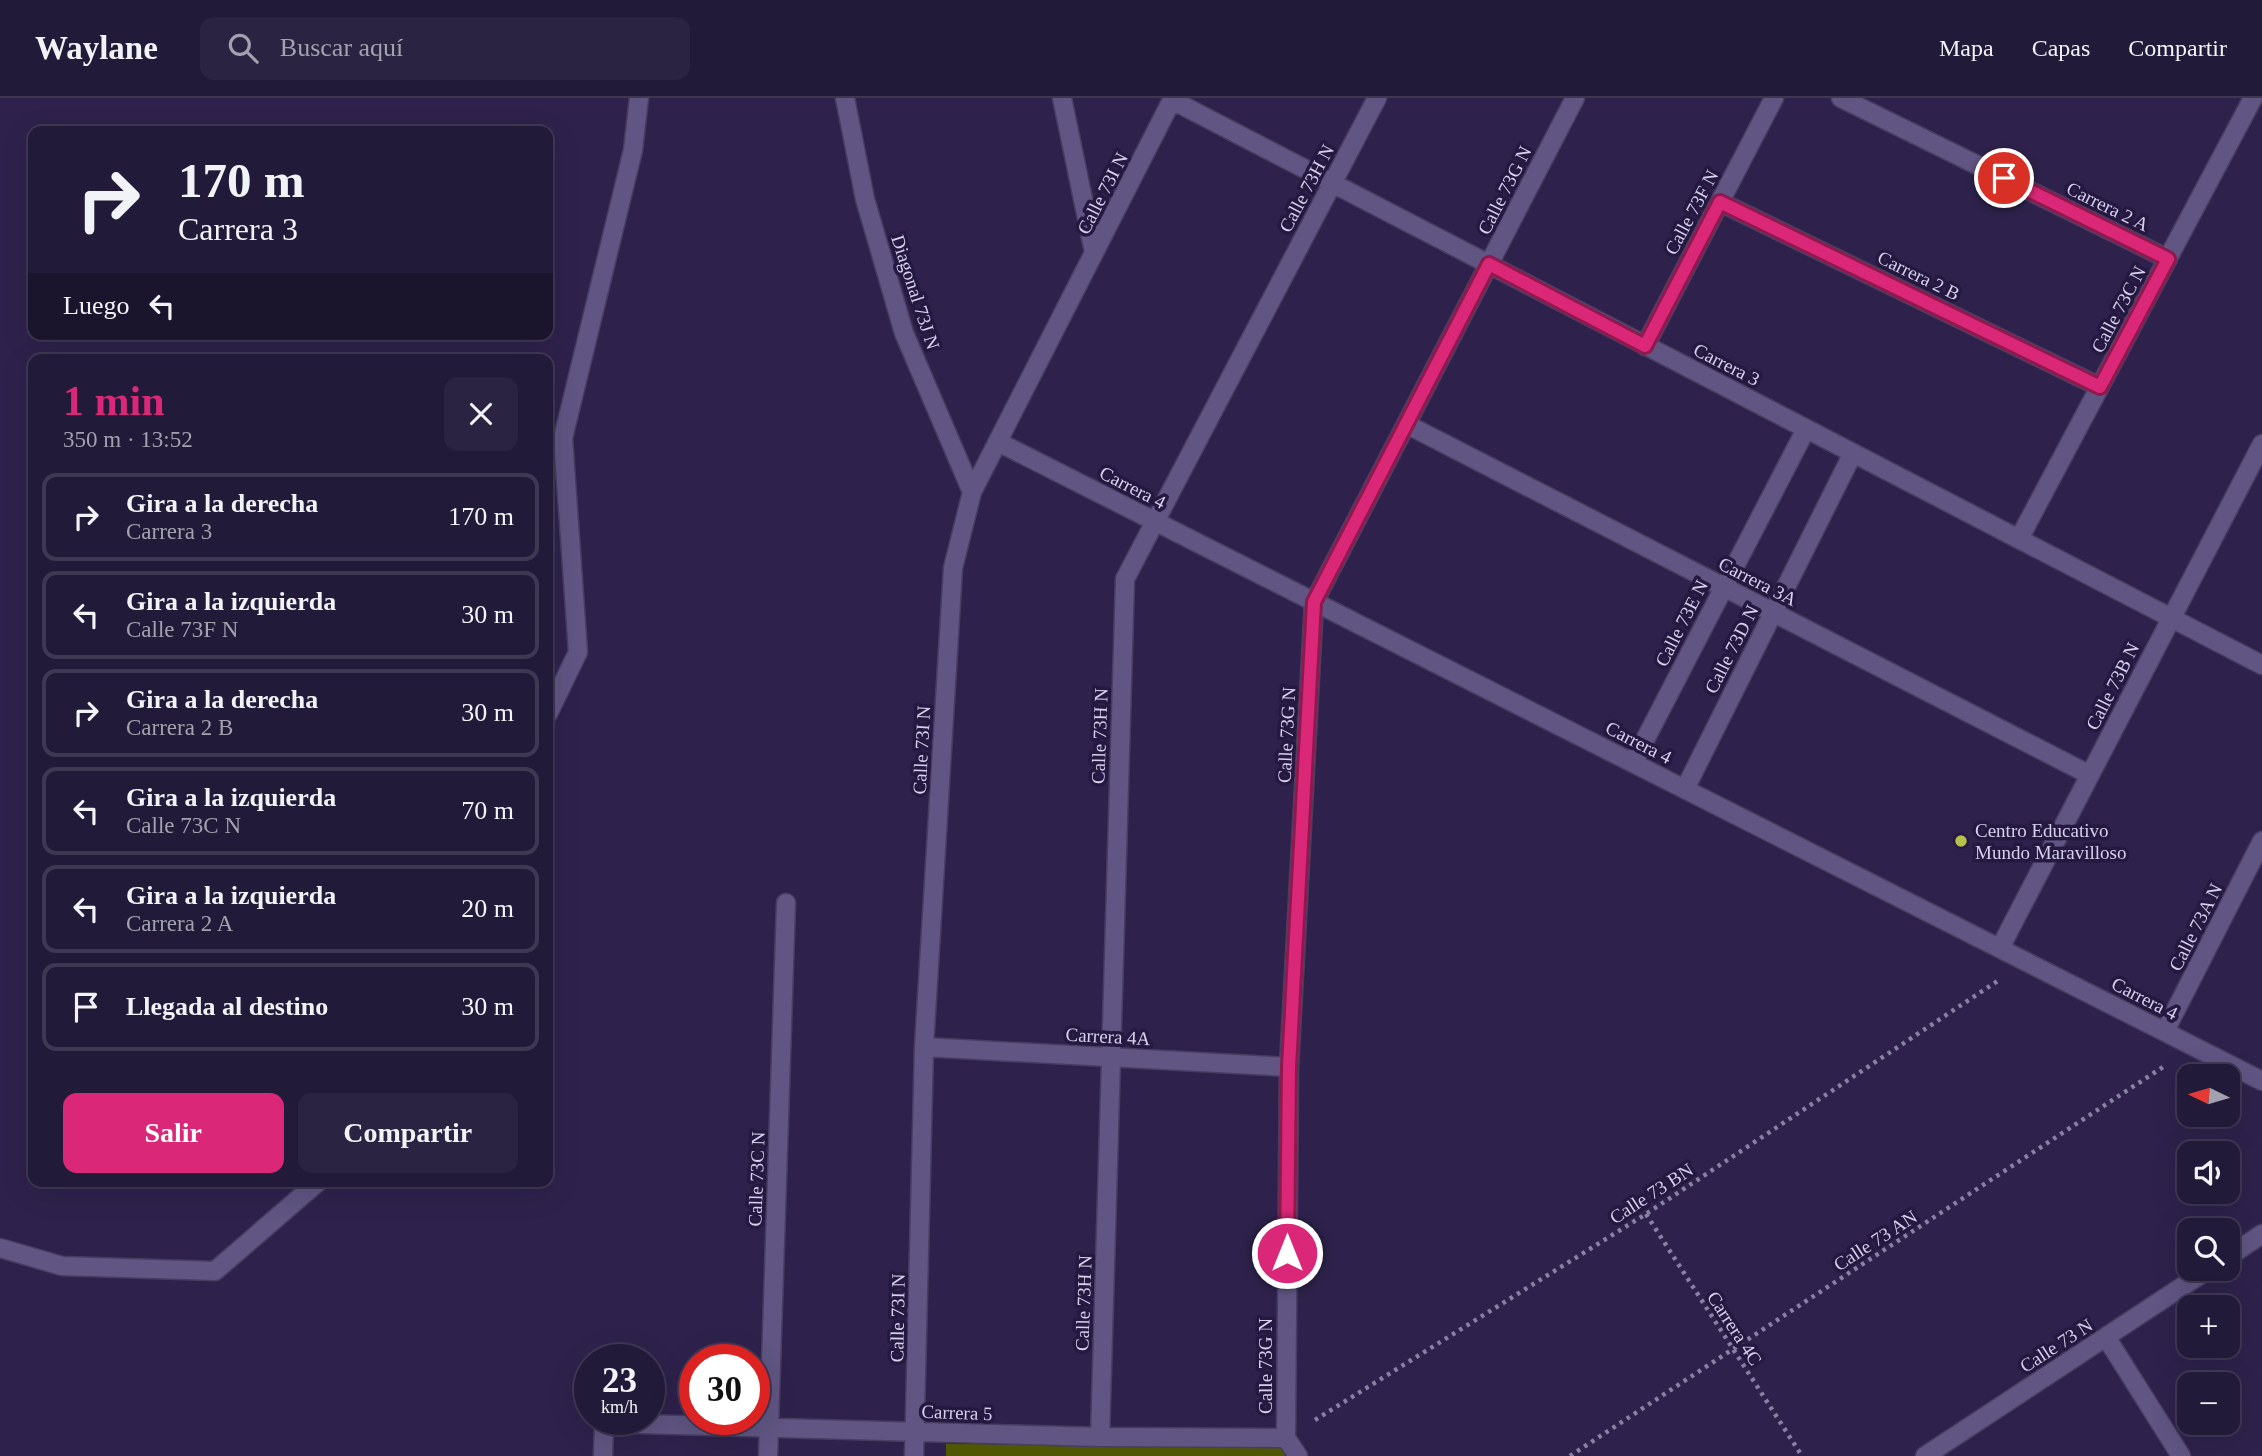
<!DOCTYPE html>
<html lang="es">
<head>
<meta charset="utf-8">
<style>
  :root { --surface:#221a39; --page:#2a2341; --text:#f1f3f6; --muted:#a2a1ae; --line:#3f3853; --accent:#db2777 }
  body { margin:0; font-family:Georgia,serif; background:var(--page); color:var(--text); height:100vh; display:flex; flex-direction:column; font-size:26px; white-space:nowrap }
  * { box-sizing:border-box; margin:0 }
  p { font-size:23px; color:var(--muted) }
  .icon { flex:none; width:38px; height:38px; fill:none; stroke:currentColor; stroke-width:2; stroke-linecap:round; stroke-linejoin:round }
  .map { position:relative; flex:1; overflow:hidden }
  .side { position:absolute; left:28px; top:256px; width:525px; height:833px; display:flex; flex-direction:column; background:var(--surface); border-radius:14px; box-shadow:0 7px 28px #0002,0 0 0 2px var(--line) }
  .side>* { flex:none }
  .hud { position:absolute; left:28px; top:28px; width:525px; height:214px; border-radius:14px; box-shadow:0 7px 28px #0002,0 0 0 2px var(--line); background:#221a39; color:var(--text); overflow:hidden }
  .needle { width:46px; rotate:275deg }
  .controls { position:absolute; left:2177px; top:966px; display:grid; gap:14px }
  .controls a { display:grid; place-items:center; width:63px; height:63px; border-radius:14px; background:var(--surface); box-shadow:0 7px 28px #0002,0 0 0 2px var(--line); font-size:35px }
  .speed { position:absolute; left:574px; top:1246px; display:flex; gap:14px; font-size:35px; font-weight:700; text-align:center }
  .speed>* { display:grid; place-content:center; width:91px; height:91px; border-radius:50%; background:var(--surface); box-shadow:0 7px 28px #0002,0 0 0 2px var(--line); line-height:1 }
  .speed small { font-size:18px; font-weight:400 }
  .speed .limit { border:10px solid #d22; background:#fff; color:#111 }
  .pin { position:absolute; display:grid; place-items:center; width:60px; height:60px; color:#fff; margin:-30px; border:4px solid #fff; border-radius:50%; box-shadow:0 2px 7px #0007 }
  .me { position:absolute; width:77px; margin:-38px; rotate:0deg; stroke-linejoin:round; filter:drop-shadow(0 0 5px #0008) }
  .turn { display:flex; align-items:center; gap:24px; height:147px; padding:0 35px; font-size:32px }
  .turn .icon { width:91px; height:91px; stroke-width:2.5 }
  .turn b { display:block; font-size:49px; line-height:60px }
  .then { display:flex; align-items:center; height:66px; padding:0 35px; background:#0003; gap:14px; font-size:26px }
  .round { display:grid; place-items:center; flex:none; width:74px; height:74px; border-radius:14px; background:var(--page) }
  .overview { display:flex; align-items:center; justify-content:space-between; height:119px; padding:0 35px }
  h1 { font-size:42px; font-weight:700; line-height:52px; color:var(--accent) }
  .cta { display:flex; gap:14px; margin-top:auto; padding:14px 35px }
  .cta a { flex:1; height:80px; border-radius:14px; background:var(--accent); color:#fff; font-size:28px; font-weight:700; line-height:80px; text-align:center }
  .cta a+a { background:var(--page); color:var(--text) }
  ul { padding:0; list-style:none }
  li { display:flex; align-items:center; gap:21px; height:88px; margin:0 14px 10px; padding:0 21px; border:4px solid var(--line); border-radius:14px }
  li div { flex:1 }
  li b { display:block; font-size:26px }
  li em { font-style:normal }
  header { display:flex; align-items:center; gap:42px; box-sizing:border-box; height:98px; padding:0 35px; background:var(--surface); border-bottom:2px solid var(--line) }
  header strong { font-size:33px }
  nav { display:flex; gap:38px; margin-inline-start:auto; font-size:24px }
  .search { width:490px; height:63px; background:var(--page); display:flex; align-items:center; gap:18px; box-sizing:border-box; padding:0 24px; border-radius:14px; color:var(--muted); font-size:26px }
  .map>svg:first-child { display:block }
  .green { fill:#505702 }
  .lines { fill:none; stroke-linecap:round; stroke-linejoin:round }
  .minor-casing { stroke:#483d61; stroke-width:21 }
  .path { stroke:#8981a3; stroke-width:4.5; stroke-dasharray:3.5 5; stroke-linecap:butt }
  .minor { stroke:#605583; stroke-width:18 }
  .route-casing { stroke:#8e194d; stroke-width:18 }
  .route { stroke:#db2777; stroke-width:12 }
  .poi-dot { fill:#b6c149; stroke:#251841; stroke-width:2.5 }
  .labels { text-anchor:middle; stroke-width:7; stroke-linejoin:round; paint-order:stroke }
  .street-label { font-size:19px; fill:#d5d0eb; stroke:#251841 }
  .poi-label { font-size:19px; fill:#d5d0eb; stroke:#251841; text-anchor:start }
</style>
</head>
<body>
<header>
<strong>Waylane</strong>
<div class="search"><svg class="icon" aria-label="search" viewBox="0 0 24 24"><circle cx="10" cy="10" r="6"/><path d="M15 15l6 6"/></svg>Buscar aquí</div>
<nav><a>Mapa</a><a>Capas</a><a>Compartir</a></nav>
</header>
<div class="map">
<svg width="2262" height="1358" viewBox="0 0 2262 1358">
  <rect width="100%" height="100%" fill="#2e224c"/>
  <!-- green -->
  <path class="green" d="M946 1346 1292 1348 1298 1358H946Z"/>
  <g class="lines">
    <defs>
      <path id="minor" d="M845 0 865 101 904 235 972 394
        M1062 0 1094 154
        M1841 0 2168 161
        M1172 2 2262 567
        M1720 104 2100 289
        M1645 248 1774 0
        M1406 326 2090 677
        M998 344 2262 983
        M2019 441 2253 0
        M548 616 578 554 563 340 633 52 639 0
        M1633 665 1806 331
        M1685 691 1853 355
        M2000 850 2262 346
        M2165 933 2262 743
        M924 949 1289 969
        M0 1150 62 1168 215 1173 319 1083
        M2228 1159 2262 1136
        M2106 1239 2181 1358
        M1100 1339 1125 481 1377 0
        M1286 1340 1289 969 1314 504 1575 0
        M1286 1340 1298 1358
        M603 1358 604 1325 1100 1339 1286 1340
        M768 1358 786 805
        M914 1358 924 949 953 470 972 394 1173 0
        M1925 1358 2209 1171"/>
    </defs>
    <!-- minor casing -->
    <use href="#minor" class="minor-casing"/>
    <!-- path -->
    <path class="path" d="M1646 1116 1802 1358
      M1315 1322 1646 1116 1999 882
      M1570 1358 2166 967"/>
    <!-- minor -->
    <use href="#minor" class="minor"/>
  </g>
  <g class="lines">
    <defs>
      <path id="route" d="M1287 1155 1289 969 1314 504 1489 166 1645 248 1720 104 2100 289 2168 161 2004 80"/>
    </defs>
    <!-- route casing -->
    <use href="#route" class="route-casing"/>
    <!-- route -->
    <use href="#route" class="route"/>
  </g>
  <!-- markers -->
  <circle class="poi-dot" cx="1961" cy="743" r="7"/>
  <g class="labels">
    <!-- street labels -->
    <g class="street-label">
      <text transform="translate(1306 90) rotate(-62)" y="7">Calle 73H N</text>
      <text transform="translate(1504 92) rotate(-63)" y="7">Calle 73G N</text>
      <text transform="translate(1102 95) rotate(-63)" y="7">Calle 73I N</text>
      <text transform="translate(2108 108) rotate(26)" y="7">Carrera 2 A</text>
      <text transform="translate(1691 114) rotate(-62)" y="7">Calle 73F N</text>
      <text transform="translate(1919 177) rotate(26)" y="7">Carrera 2 B</text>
      <text transform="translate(916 194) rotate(72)" y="7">Diagonal 73J N</text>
      <text transform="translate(2118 211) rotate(-62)" y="7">Calle 73C N</text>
      <text transform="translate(1727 266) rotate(27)" y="7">Carrera 3</text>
      <text transform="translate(1133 389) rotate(27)" y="7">Carrera 4</text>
      <text transform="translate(1758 483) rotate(27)" y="7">Carrera 3A</text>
      <text transform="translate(1681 525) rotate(-63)" y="7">Calle 73E N</text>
      <text transform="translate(1731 551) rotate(-63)" y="7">Calle 73D N</text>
      <text transform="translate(2112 588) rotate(-63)" y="7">Calle 73B N</text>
      <text transform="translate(1286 637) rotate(-87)" y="7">Calle 73G N</text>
      <text transform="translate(1099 638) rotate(-88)" y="7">Calle 73H N</text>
      <text transform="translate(1639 644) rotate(27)" y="7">Carrera 4</text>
      <text transform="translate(921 652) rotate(-87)" y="7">Calle 73I N</text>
      <text transform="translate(2195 829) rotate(-63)" y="7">Calle 73A N</text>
      <text transform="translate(2145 900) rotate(27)" y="7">Carrera 4</text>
      <text transform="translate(1108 938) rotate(3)" y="7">Carrera 4A</text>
      <text transform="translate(756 1081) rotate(-88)" y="7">Calle 73C N</text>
      <text transform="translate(1651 1095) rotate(-33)" y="7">Calle 73 BN</text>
      <text transform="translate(1875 1142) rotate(-33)" y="7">Calle 73 AN</text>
      <text transform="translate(1083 1205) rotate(-88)" y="7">Calle 73H N</text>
      <text transform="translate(897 1220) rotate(-89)" y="7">Calle 73I N</text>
      <text transform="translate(1735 1230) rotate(57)" y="7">Carrera 4C</text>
      <text transform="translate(2056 1247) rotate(-33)" y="7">Calle 73 N</text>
      <text transform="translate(1265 1268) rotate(-90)" y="7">Calle 73G N</text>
      <text transform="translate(957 1314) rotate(2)" y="7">Carrera 5</text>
    </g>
    <!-- poi labels -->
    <g class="poi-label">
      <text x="1975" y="739">Centro Educativo<tspan x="1975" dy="22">Mundo Maravilloso</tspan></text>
    </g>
  </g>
</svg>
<div class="controls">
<a><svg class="needle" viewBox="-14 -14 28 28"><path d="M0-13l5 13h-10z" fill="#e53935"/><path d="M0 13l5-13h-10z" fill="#a2a1ae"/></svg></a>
<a><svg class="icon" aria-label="sound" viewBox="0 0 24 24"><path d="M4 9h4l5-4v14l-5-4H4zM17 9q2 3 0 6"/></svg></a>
<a><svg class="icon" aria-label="search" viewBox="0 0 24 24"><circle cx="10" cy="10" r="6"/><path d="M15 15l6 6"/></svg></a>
<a>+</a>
<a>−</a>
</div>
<div class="speed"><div>23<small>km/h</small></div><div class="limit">30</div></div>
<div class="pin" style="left:2004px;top:80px;background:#d93025"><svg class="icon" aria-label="arrive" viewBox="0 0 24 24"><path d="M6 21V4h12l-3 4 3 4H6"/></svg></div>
<svg class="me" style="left:1287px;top:1155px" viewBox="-20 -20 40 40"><circle r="17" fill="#db2777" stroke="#fff" stroke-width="3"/><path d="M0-11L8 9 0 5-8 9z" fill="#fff"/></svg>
<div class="hud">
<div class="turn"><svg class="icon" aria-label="right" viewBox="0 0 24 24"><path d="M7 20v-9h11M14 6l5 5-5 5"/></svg><div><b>170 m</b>Carrera 3</div></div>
<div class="then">Luego<svg class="icon" aria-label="left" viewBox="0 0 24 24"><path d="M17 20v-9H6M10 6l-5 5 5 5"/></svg></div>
</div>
<section class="side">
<div class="overview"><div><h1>1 min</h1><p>350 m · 13:52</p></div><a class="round"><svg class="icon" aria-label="close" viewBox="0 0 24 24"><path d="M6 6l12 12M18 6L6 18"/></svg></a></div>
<ul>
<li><svg class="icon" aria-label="right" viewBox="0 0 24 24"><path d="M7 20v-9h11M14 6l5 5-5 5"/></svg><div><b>Gira a la derecha</b><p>Carrera 3</p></div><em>170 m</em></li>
<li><svg class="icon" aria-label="left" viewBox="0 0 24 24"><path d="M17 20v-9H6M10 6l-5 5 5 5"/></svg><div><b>Gira a la izquierda</b><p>Calle 73F N</p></div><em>30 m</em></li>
<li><svg class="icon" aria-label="right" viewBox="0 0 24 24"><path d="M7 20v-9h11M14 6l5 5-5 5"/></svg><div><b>Gira a la derecha</b><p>Carrera 2 B</p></div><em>30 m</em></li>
<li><svg class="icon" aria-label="left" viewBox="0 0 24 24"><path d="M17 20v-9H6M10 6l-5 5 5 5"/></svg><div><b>Gira a la izquierda</b><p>Calle 73C N</p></div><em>70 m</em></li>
<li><svg class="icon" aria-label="left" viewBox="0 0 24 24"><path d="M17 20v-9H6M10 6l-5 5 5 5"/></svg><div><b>Gira a la izquierda</b><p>Carrera 2 A</p></div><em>20 m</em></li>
<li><svg class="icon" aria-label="arrive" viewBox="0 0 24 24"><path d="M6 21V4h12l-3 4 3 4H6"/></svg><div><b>Llegada al destino</b></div><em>30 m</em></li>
</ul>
<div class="cta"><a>Salir</a><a>Compartir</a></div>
</section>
</div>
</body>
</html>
